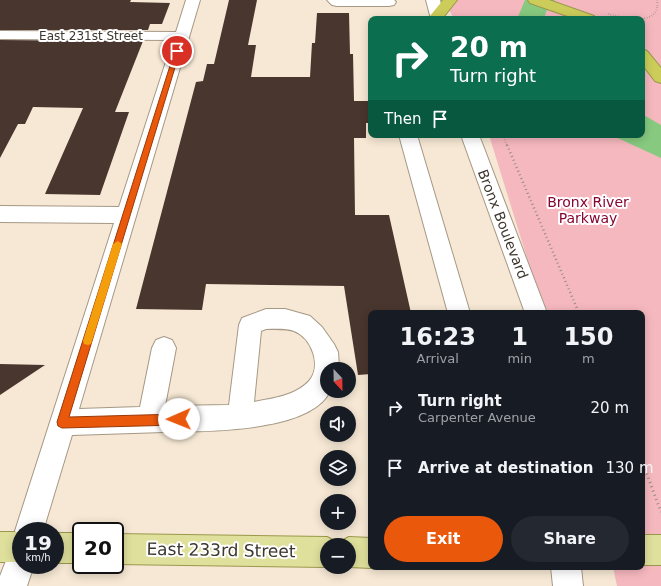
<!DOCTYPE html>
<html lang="en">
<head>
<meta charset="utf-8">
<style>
  :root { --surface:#171b24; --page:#242831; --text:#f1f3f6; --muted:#9ea1a6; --accent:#ea580c }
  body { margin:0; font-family:"DejaVu Sans",sans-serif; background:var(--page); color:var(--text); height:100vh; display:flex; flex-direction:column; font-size:15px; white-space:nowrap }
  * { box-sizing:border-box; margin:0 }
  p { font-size:13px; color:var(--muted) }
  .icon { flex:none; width:22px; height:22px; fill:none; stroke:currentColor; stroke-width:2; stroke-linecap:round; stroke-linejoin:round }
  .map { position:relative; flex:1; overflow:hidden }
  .sheet { position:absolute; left:368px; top:310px; width:277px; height:260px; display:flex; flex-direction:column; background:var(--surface); border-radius:8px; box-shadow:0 2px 10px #0003 }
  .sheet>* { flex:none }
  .banner { position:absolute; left:368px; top:16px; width:277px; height:122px; border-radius:8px; box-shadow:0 2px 10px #0003; background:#0b6e4f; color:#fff; overflow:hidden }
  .needle { width:26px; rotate:158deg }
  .tools { position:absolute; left:320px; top:362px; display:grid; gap:8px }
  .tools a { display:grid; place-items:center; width:36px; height:36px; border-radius:50%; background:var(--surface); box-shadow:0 2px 10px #0003; font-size:20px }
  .speed { position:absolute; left:12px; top:522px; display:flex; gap:8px; font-size:20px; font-weight:700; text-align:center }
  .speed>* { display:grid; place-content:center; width:52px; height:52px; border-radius:50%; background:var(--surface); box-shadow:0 2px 10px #0003; line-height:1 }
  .speed small { font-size:10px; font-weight:400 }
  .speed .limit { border:2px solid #111; border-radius:6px; background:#fff; color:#111 }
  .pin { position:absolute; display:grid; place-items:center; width:34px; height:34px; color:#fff; margin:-17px; border:2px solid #fff; border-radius:50%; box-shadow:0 1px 4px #0007 }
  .me { position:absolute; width:44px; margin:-22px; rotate:269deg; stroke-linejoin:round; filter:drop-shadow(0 0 3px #0008) }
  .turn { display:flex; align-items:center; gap:14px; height:84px; padding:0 16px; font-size:18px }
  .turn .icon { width:52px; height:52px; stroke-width:2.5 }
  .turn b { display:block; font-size:28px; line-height:34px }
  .then { display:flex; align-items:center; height:38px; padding:0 16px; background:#0003; gap:8px; font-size:15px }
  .eta { display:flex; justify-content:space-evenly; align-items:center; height:68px; text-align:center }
  .eta b { font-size:24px; font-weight:700; line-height:28px }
  .action { display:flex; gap:8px; margin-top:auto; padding:8px 16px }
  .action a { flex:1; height:46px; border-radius:24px; background:var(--accent); color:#fff; font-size:16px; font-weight:700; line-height:46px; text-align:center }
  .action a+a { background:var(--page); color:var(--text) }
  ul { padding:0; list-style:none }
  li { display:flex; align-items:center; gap:12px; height:60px; padding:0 16px }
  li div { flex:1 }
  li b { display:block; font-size:15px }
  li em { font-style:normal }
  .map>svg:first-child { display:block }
  .green { fill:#f6b8bf }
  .water { fill:#87ca7f }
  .building { fill:#49362e }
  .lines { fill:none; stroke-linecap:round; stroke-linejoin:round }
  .minor-casing { stroke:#a59885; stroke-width:2 }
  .major-casing { stroke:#9a984c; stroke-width:2 }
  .highway-casing { stroke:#9a984c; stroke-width:2 }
  .path-far2 { stroke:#978d7f; stroke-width:2; stroke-dasharray:0.5 2; stroke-linecap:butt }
  .path-far1 { stroke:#978d7f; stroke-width:2.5; stroke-dasharray:1 3; stroke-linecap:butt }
  .path { stroke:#978d7f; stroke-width:3; stroke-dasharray:1 3.5; stroke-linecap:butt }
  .minor { fill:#fff; fill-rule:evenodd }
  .major { fill:#e0e09d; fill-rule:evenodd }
  .highway { fill:#cccc5b; fill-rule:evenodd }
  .route { fill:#ea580c; stroke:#983908 }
  .slow { fill:#f59e0b }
  .labels { text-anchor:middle; stroke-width:4; stroke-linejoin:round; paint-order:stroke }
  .far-street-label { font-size:12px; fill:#3d372f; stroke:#fff }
  .park-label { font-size:14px; fill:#860632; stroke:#fff }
  .street-label { font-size:14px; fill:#3d372f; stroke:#fff }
  .near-street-label { font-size:17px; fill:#3d372f; stroke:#fff }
</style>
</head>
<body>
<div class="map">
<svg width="661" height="586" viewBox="0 0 661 586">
  <rect width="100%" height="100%" fill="#f6e8d4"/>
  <!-- green -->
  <path class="green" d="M444 0H661V586H617L613 567H642V313H544L489 135H642V19H454Z"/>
  <!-- water -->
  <path class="water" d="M525 0H555L546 12 544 19H517Z
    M642 114 661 125V158L611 135H642Z"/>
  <!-- building -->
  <path class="building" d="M0 0H131L130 2 170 3 162 24H150L148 30H0Z
    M229 0H257L248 45H256L251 77H310L312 43H315L317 13H349L350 54H353L354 101H371V123H366V138H354L355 215H389L411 313H371V374L358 375 344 286 206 284 202 310 136 309 196 82 203 81 207 64H214Z
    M0 40 143 41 115 112H129L100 195 45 194 83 108 33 107 25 124H18L0 158Z
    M0 364 45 365 0 395Z"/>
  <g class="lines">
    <defs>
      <path id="minor" d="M186 0H200L79 409 140 407 152 348 156 340 164 337 172 340 176 348 165 406 229 405 239 325 242 318 266 309H285L310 316 322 327 334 344 338 352 339 368 327 369V391H330C311 433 203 431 164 432 133 433 102 434 72 435L43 531H21V542L19 541 15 531 114 223 0 222V206L119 207 173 40 0 39V31L176 32ZM266 329C275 329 286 328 294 331 312 338 322 366 309 381 295 396 273 398 254 402L261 331Z
        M327 0H394L396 2 394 5 389 6H337L332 5Z
        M426 0H440L445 19H431Z
        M399 135H417L470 313H448Z
        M461 135H479L547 313H525Z
        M21 543V565H34L27 586H0V576L11 548Z
        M551 567H581L583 586H553Z"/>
      <path id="major" d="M0 532H21V562H0Z
        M55 533H81V563H55Z
        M115 534 327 537 338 543 349 537 371 538V567H373L371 568 349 567V545H327V567L115 564Z
        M642 535H661V565H642Z"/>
      <path id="highway" d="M443 0H457L442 19H432L430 16Z
        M528 0H549L594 16 596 19H576L530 3Z
        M642 49 647 51 661 68V83L655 81 642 64Z"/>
    </defs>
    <!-- minor casing -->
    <use href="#minor" class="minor-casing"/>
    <!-- major casing -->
    <use href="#major" class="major-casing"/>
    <!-- highway casing -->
    <use href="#highway" class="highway-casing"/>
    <!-- path-far2 -->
    <path class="path-far2" d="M608 14 629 19
      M642 19C653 17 659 12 657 0
      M503 135 507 146"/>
    <!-- path-far1 -->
    <path class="path-far1" d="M507 145 579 313"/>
    <!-- path -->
    <path class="path" d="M642 461 661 512"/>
    <!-- minor -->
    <use href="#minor" class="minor"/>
    <!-- major -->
    <use href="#major" class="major"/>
    <!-- highway -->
    <use href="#highway" class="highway"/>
  </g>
  <!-- route -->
  <path class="route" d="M175 50 180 51 69 417 179 414 183 416 185 419 183 423 179 425 62 428 58 426 57 422Z"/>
  <!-- slow -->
  <path class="slow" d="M118 241 122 244 92 341 91 344 88 345 84 344 83 341 113 244Z"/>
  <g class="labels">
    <!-- far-street labels -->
    <g class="far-street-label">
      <text x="91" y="40">East 231st Street</text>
    </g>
    <!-- park labels -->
    <g class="park-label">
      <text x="588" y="207">Bronx River<tspan x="588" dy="16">Parkway</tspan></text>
    </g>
    <!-- street labels -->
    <g class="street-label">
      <text transform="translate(503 224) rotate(69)" y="5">Bronx Boulevard</text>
    </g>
    <!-- near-street labels -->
    <g class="near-street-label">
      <text transform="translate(221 550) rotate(1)" y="6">East 233rd Street</text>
    </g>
  </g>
</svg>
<div class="tools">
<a><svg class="needle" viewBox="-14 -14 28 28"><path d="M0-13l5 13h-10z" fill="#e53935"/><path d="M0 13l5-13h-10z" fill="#9ea1a6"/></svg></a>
<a><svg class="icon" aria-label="sound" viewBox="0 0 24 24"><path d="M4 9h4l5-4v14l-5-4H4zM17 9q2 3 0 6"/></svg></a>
<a><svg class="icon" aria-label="layers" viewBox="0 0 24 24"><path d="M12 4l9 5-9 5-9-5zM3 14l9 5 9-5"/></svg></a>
<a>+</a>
<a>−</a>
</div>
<div class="speed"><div>19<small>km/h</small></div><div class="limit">20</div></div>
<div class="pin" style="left:177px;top:51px;background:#d93025"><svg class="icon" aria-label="arrive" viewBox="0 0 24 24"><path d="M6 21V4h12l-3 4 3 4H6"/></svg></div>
<svg class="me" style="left:179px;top:419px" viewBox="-20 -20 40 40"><circle r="19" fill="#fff"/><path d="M0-13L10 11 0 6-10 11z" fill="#ea580c"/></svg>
<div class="banner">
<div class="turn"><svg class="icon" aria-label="right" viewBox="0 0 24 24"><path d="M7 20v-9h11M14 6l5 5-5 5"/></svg><div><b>20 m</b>Turn right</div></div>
<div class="then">Then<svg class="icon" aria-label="arrive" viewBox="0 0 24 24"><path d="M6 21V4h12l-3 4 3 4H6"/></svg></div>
</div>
<section class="sheet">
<div class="eta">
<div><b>16:23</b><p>Arrival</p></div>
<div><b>1</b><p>min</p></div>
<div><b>150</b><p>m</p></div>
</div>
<ul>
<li><svg class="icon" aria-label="right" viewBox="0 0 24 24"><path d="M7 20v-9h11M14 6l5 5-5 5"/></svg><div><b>Turn right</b><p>Carpenter Avenue</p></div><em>20 m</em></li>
<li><svg class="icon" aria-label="arrive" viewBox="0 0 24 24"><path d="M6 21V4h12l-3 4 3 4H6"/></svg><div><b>Arrive at destination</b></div><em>130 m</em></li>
</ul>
<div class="action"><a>Exit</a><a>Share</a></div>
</section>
</div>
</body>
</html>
